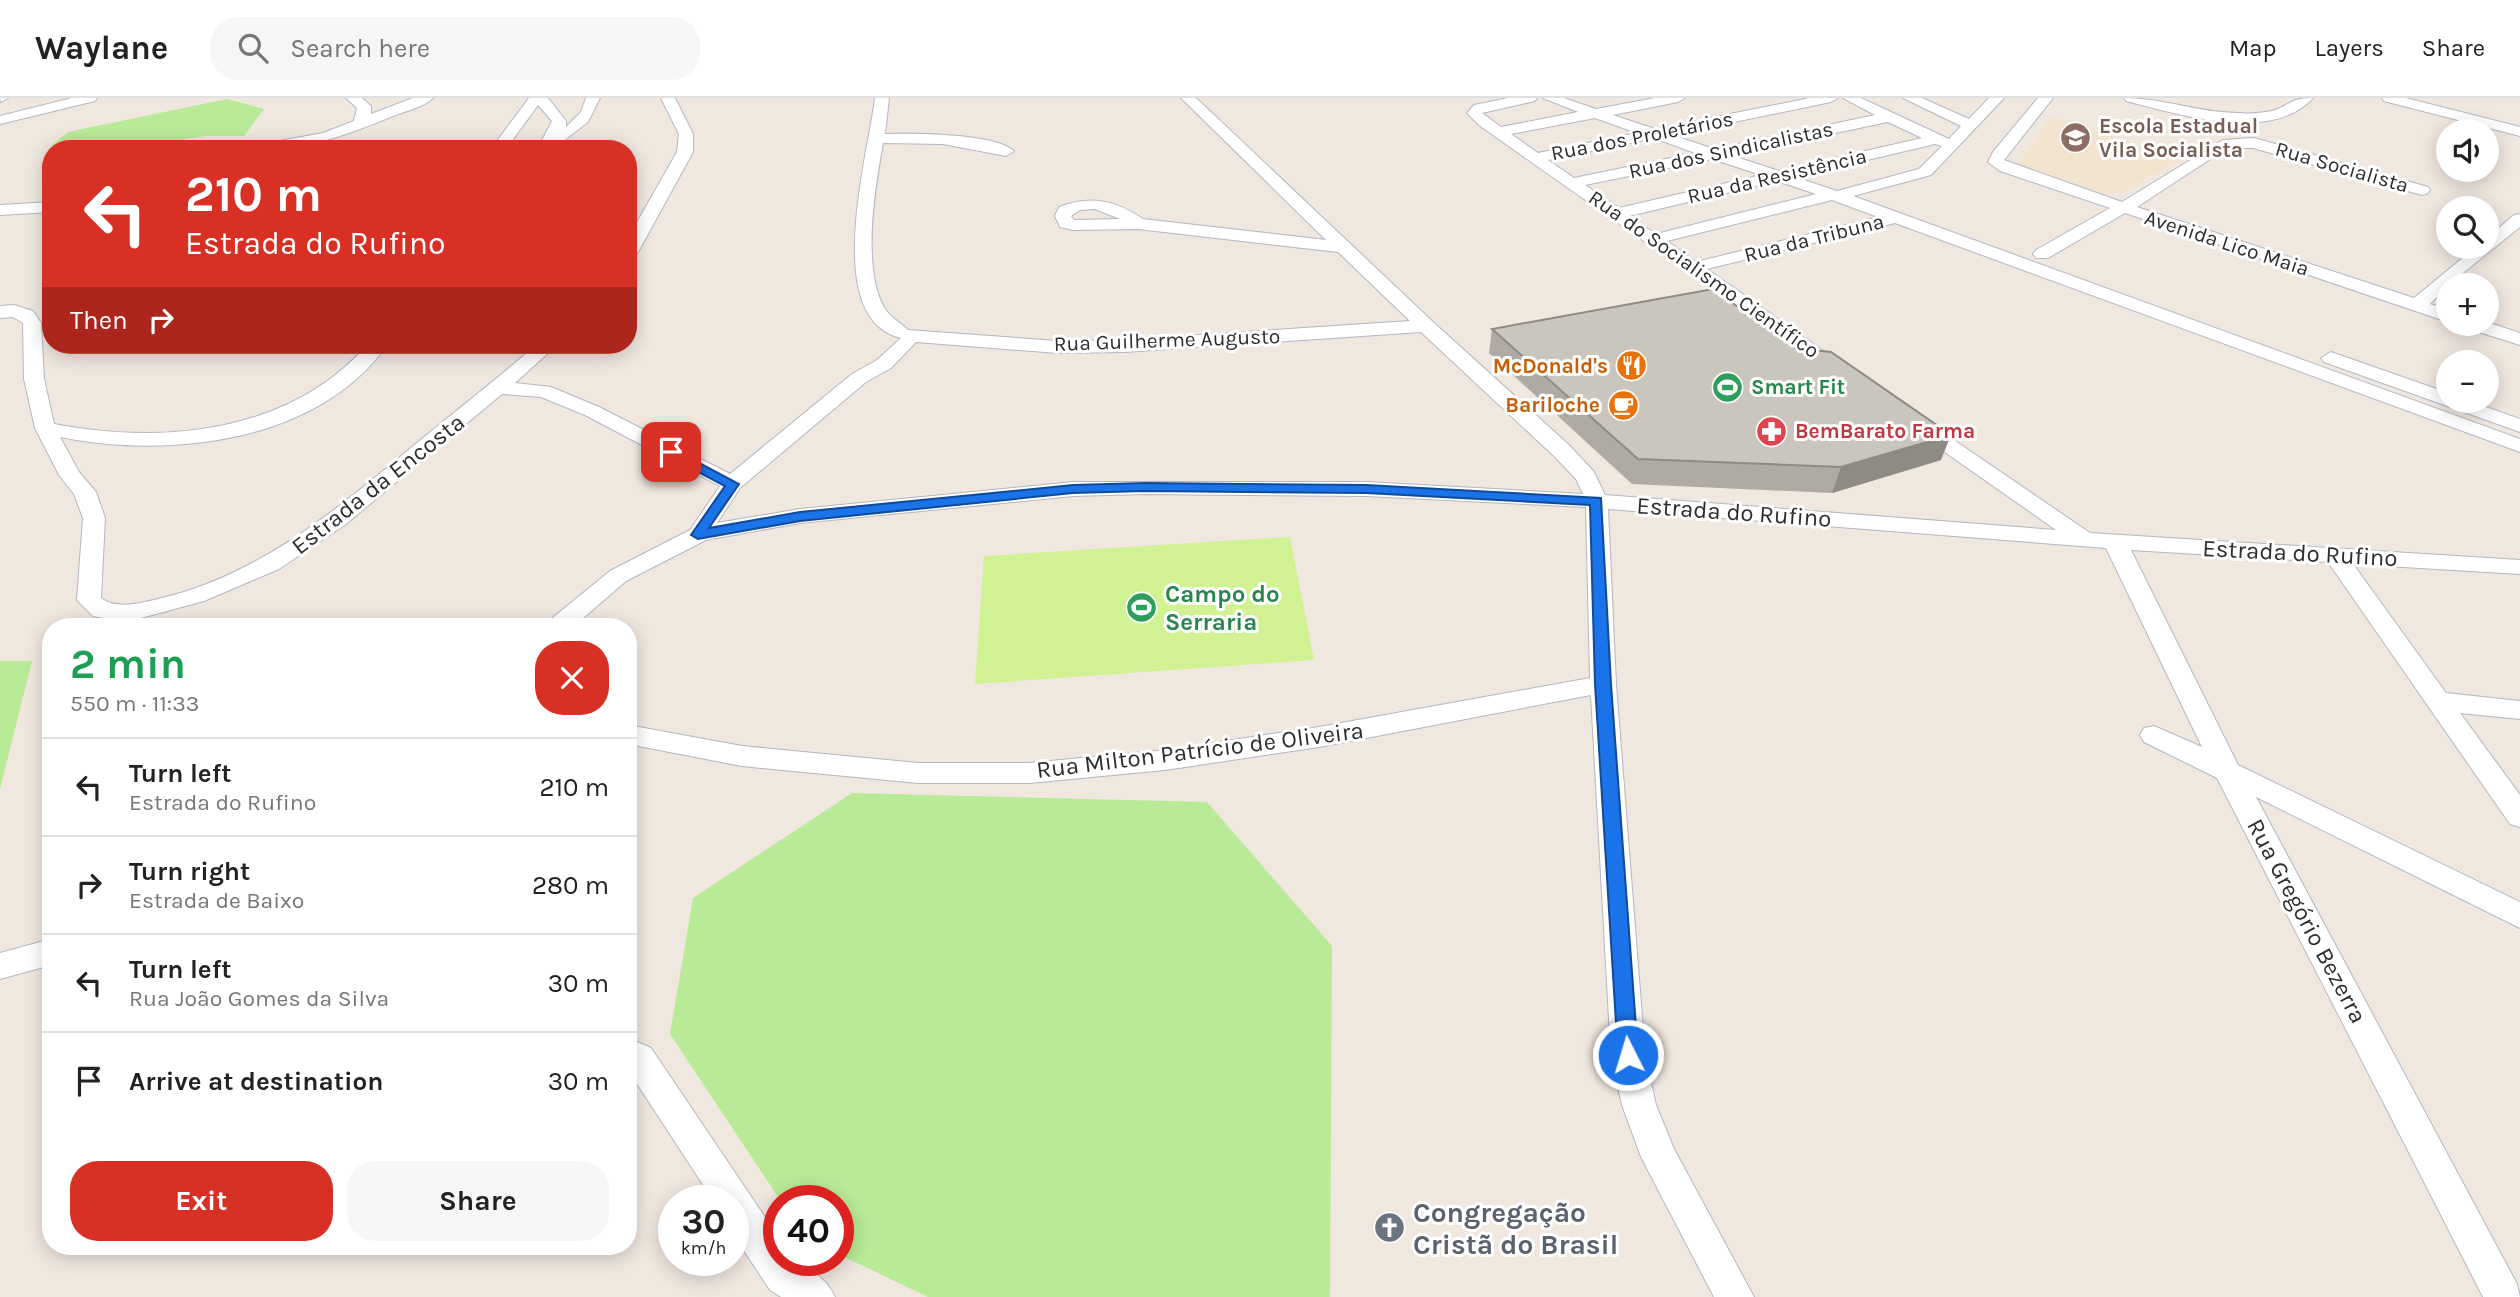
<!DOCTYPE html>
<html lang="en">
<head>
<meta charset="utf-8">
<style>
  :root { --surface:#fff; --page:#f6f6f6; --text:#222; --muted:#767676; --line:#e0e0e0; --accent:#d93025 }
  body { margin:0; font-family:Karla,sans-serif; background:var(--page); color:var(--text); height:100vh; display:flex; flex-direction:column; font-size:26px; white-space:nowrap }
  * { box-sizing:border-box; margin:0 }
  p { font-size:23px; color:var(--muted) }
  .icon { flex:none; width:38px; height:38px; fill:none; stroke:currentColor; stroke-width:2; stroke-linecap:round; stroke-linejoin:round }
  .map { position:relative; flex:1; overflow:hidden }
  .panel { position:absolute; left:42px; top:520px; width:595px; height:637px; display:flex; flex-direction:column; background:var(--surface); border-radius:28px; box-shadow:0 4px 18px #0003 }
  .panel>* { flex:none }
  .guide { position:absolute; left:42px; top:42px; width:595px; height:214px; border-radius:28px; box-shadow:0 4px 18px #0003; background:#d93025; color:#fff; overflow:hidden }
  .fabs { position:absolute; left:2436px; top:21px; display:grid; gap:14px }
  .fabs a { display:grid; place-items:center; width:63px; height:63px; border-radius:50%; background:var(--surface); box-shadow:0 4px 18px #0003; font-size:35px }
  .speed { position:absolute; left:658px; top:1087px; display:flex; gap:14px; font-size:35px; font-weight:700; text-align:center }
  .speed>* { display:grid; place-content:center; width:91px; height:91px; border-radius:50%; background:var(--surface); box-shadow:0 4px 18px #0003; line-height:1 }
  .speed small { font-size:18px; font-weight:400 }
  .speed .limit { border:10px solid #d22; background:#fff; color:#111 }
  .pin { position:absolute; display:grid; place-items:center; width:60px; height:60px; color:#fff; margin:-30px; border-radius:14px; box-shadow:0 4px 10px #0006 }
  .me { position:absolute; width:77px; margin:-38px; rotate:355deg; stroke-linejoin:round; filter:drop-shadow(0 0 5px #0008) }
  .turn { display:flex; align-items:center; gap:24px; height:147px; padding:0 28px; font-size:32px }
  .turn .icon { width:91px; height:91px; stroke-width:2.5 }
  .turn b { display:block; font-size:49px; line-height:60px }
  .then { display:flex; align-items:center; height:66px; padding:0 28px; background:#0003; gap:14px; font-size:26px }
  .round { display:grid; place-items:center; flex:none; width:74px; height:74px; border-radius:28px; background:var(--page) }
  .head { display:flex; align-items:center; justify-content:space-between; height:119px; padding:0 28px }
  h1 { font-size:42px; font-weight:700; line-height:52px; color:#1e9e55 }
  .action { display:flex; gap:14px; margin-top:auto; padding:14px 28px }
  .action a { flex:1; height:80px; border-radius:28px; background:var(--accent); color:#fff; font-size:28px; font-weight:700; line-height:80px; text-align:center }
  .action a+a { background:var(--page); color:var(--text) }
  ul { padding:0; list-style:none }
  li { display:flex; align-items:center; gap:21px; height:98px; padding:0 28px; border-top:2px solid var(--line) }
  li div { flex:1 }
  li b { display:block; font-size:26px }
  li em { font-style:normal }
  header { display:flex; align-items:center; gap:42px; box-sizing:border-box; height:98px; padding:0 35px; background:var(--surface); border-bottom:2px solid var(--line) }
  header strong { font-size:33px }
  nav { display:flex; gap:38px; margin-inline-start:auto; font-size:24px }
  .search { width:490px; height:63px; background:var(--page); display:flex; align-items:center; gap:18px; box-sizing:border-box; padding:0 24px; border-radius:28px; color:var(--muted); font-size:26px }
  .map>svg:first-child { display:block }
  .education { fill:#f2e4ce }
  .green { fill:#b9ea98 }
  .pitch { fill:#d0f293 }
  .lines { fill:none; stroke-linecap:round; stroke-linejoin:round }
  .minor-casing { stroke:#b3b7c2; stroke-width:2 }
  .minor { fill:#fff; fill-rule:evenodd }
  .wall { fill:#afaaa3 }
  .shaded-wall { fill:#8e8b84 }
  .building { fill:#cbc6bd; stroke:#8e8b84; stroke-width:2 }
  .route { fill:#1a73e8; stroke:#114b97; stroke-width:2 }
  .labels { text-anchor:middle; stroke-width:6; stroke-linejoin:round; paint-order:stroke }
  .far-education-label { font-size:21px; font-weight:bold; fill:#785e54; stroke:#fff; text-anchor:start }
  .far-street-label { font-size:21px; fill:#2d2d2d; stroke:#fff }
  .far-food-label { font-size:21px; font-weight:bold; fill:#c56008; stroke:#fff; text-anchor:end }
  .far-leisure-label { font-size:21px; font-weight:bold; fill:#27864d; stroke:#fff; text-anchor:start }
  .far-health-label { font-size:21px; font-weight:bold; fill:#be3a42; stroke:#fff; text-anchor:start }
  .street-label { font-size:24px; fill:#2d2d2d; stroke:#fff }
  .leisure-label { font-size:24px; font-weight:bold; fill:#27864d; stroke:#fff; text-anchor:start }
  .near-worship-label { font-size:28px; font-weight:bold; fill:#5b616d; stroke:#fff; text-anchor:start }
</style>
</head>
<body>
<header>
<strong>Waylane</strong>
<div class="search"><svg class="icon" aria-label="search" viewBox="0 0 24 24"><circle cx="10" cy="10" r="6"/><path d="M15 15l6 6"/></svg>Search here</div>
<nav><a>Map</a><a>Layers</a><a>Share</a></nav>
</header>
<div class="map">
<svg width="2520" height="1199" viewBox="0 0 2520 1199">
  <rect width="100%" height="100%" fill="#f0e7df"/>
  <!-- education -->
  <path class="education" d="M2051 19 2182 61 2122 94 2105 96 2017 67Z"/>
  <!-- green -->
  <path class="green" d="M227 1 264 11 244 38H205L145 48 103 44 51 48 68 34Z
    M0 563H32L0 691Z
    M852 695 1207 704 1332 848 1330 1199H928L838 1156V1102H780L670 936 693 800Z"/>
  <!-- pitch -->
  <path class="pitch" d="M1290 439 1314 562 975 586 984 458Z"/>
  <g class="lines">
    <defs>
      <path id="minor" d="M0 0H8L1 4Z
        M72 0H97L95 3 0 26V18Z
        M346 0H362L371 8V16L413 0H433C424 9 406 13 393 18 344 38 311 51 256 51L263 46 323 35 354 23 357 10Z
        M529 0H548L566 23V29L581 14 586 0H600L588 24 553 51 538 50 552 23 538 7 506 51H491Z
        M661 0H675L693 36V54L637 156 628 161V140L677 54 679 36Z
        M875 0H889L885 36C911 35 995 35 1014 53L1006 58 943 46 883 45C875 89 861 171 885 211 891 220 901 225 908 232L1058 243 1124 242 1410 223 1338 154 1138 131 1073 132 1060 129 1055 118 1059 109C1091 97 1115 102 1143 121L1326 142 1181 0H1196L1433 224 1570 348 1594 374 1605 397 2056 432 1912 331 1909 327 1912 323H1926L2090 435 2520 462V476L2353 466 2446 595 2520 603V621L2460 615 2520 697V729L2510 726 2328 464 2131 452 2238 667 2520 804V830L2256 699 2517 1186 2520 1199H2483L2217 680 2144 644 2140 637 2144 630 2154 628 2202 649 2106 450 1608 411 1616 586 1645 957 1656 1007 1674 1051 1754 1199H1714L1641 1059 1622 1007 1611 957 1591 597 1319 649 1165 672 1029 685H918L742 668 628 646V627L742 648 918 665H1029L1165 652 1319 629 1590 580 1586 409 1366 398 1145 396 1073 398 800 425 706 442 626 483 574 528H547L550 522 610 473 690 432 720 388 585 317 541 299 502 296 346 426 279 471 204 503 141 520 119 523 93 518 77 502 83 420 74 396 59 377 35 330 24 281 23 225 13 219 0 220V208L14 207 33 213 41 225 44 281 54 326C163 347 290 335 367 247H387C318 345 169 361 60 339L79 374 96 394 105 420 101 500C117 512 140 505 158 501 258 478 335 413 412 349 453 315 496 282 536 247H557L515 285 551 289 599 309 730 376 852 276 877 262 901 240C820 221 869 54 875 0ZM1095 111 1120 121 1074 122 1071 118 1080 112ZM1421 234 1554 358 1576 381 1583 396 1366 384H1073L800 411 717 425 740 390 866 284 891 270 916 244 1058 255 1124 254Z
        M1508 0H1537L1535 3 1482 15 1501 29 1578 14 1543 0H1564L1596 11 1655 0H1685L1678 4 1613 17 1655 31 1810 0H1838L1831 4 1672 37 1714 51 1875 17 1843 0H1861L1949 41 1961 28 1903 0H1922L1969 21 1989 0H2004L1931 77 1853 98 2520 341V354L1895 125 1707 171 1849 271 1846 275H1832L1480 28 1467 15 1474 7ZM1595 20 1637 35 1538 55 1511 36ZM1888 24 1922 40 1779 73 1730 57ZM1654 40 1695 55 1574 80 1548 62ZM1935 46 1942 48 1919 71 1837 93 1795 79ZM1712 61 1761 77 1619 110 1585 87ZM1777 83 1816 96 1656 136 1629 118ZM1832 102 1878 119 1696 164 1667 143Z
        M2038 0H2053L2004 62 2122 104 2223 42 2254 40 2428 89 2430 92 2428 95 2422 97 2253 50H2231L2221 54 2137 109 2414 200 2476 149H2487V140L2514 117 2520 116V129L2448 187 2430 206 2448 212V224L2125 115 2048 160H2036L2033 156 2036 152 2110 110 2000 73 1988 64 1993 54Z
        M2124 0C2163 0 2200 15 2239 15 2250 16 2261 15 2272 13 2291 7 2289 0 2313 0 2271 46 2177 16 2126 3Z
        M2382 0H2406L2520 29V38L2384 3Z
        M51 104V114L0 117V107Z
        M2487 224 2520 235V247L2466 230 2464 226Z
        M2331 254 2448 295V303H2469L2520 321V334L2324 264 2321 260Z
        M51 841V867L0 881V855Z
        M628 940 651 950 779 1140V1162C799 1162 827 1179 835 1199H781L770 1192 733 1136V1102H713L628 972Z"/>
    </defs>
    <!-- minor casing -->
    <use href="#minor" class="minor-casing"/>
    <!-- minor -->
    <use href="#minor" class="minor"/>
  </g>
  <!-- wall -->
  <path class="wall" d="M1492 231 1941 362 1832 395 1632 386 1489 255Z"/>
  <!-- shaded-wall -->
  <path class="shaded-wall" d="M1951 337 1941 362 1832 395 1841 369Z"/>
  <!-- building -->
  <path class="building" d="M1713 191 1795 250 1831 254 1951 337 1841 369 1638 361 1492 231Z"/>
  <!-- route -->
  <path class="route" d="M671 350 739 386 709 430 800 414 1073 387 1145 385 1366 387 1601 400 1611 586 1638 957 1635 963 1628 966 1621 963 1618 957 1595 586 1590 407 1366 395 1145 393 1073 395 800 423 698 441 691 437 725 388 666 357 664 354Z"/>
  <!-- icons -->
  <defs>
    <symbol id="school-disc" viewBox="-11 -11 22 22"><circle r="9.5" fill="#8d6e63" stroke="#fff"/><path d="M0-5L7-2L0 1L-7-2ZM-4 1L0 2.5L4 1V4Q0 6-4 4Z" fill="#fff"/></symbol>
    <symbol id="restaurant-disc" viewBox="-11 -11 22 22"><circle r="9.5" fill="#e8710a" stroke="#fff"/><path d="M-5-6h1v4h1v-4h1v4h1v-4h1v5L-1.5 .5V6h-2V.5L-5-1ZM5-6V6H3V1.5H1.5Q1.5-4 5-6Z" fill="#fff"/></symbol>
    <symbol id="stadium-disc" viewBox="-11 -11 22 22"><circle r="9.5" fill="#2e9e5b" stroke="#fff"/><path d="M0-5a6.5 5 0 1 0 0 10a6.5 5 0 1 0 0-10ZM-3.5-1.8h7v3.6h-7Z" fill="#fff"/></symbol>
    <symbol id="cafe-disc" viewBox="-11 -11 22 22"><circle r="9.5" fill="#e8710a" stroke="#fff"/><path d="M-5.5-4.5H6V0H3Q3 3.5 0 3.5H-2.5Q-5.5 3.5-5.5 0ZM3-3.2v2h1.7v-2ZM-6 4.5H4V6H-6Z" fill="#fff"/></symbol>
    <symbol id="pharmacy-disc" viewBox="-11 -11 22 22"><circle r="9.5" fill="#e0444e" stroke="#fff"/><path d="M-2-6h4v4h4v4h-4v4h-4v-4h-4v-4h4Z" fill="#fff"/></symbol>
    <symbol id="church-disc" viewBox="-11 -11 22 22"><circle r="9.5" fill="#6b7280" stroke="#fff"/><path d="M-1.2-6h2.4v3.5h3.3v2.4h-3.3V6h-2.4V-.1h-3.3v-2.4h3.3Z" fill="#fff"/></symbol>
  </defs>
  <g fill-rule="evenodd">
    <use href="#school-disc" x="2058" y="22" width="35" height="35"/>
    <use href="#restaurant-disc" x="1614" y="250" width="35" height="35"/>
    <use href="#stadium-disc" x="1710" y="272" width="35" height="35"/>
    <use href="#cafe-disc" x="1606" y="290" width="35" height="35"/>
    <use href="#pharmacy-disc" x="1754" y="316" width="35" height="35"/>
    <use href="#stadium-disc" x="1124" y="492" width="35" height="35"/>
    <use href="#church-disc" x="1372" y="1112" width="35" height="35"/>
  </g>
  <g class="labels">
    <!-- far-education labels -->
    <g class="far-education-label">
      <text x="2099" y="35">Escola Estadual<tspan x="2099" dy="24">Vila Socialista</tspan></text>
    </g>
    <!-- far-street labels -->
    <g class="far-street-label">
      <text transform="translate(1642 38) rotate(-11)" y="7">Rua dos Proletários</text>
      <text transform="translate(1731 52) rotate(-12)" y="7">Rua dos Sindicalistas</text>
      <text transform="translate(2342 69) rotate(16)" y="7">Rua Socialista</text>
      <text transform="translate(1777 78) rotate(-13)" y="7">Rua da Resistência</text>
      <text transform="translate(1814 140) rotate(-14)" y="7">Rua da Tribuna</text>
      <text transform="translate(2227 145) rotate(18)" y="7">Avenida Lico Maia</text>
      <text transform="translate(1704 176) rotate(35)" y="7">Rua do Socialismo Científico</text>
      <text transform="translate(1167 242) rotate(-2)" y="7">Rua Guilherme Augusto</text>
    </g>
    <!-- far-food labels -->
    <g class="far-food-label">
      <text x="1608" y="275">McDonald's</text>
      <text x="1600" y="314">Bariloche</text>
    </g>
    <!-- far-leisure labels -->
    <g class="far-leisure-label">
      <text x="1751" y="296">Smart Fit</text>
    </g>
    <!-- far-health labels -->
    <g class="far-health-label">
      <text x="1795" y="340">BemBarato Farma</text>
    </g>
    <!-- street labels -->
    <g class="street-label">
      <text transform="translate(378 386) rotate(-38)" y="8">Estrada da Encosta</text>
      <text transform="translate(1734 414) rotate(4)" y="8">Estrada do Rufino</text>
      <text transform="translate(2300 455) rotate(3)" y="8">Estrada do Rufino</text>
      <text transform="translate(1200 652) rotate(-7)" y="8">Rua Milton Patrício de Oliveira</text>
      <text transform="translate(2307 823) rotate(62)" y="8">Rua Gregório Bezerra</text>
    </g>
    <!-- leisure labels -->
    <g class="leisure-label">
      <text x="1165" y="504">Campo do<tspan x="1165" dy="28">Serraria</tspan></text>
    </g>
    <!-- near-worship labels -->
    <g class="near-worship-label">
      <text x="1413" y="1124">Congregação<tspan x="1413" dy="32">Cristã do Brasil</tspan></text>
    </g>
  </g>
</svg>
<div class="fabs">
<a><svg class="icon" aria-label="sound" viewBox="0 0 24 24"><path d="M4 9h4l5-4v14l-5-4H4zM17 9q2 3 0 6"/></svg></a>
<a><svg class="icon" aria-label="search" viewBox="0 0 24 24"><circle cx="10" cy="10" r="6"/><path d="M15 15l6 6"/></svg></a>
<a>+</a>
<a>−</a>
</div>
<div class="speed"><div>30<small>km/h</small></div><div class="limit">40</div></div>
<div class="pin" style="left:671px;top:354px;background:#d93025"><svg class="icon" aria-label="arrive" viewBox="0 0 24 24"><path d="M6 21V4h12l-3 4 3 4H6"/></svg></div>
<svg class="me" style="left:1628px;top:957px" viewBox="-20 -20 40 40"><circle r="17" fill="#1a73e8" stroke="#fff" stroke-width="3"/><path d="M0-11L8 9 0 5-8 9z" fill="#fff"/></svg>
<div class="guide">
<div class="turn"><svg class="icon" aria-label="left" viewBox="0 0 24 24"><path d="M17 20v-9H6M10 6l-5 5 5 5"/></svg><div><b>210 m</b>Estrada do Rufino</div></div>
<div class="then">Then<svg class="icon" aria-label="right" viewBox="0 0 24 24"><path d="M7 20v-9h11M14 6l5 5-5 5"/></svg></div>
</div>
<section class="panel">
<div class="head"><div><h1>2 min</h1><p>550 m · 11:33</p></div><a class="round" style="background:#d93025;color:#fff"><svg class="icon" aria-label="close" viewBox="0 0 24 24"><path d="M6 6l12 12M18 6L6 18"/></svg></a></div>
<ul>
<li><svg class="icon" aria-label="left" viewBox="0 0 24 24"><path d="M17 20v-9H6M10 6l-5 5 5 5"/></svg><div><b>Turn left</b><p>Estrada do Rufino</p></div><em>210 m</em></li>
<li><svg class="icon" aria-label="right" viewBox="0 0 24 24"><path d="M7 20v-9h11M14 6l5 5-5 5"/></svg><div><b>Turn right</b><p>Estrada de Baixo</p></div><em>280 m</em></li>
<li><svg class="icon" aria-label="left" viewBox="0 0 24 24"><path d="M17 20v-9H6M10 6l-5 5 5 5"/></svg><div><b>Turn left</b><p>Rua João Gomes da Silva</p></div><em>30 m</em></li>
<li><svg class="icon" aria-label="arrive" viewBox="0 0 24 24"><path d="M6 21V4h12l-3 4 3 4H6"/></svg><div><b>Arrive at destination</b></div><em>30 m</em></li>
</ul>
<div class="action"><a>Exit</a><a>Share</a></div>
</section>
</div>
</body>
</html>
